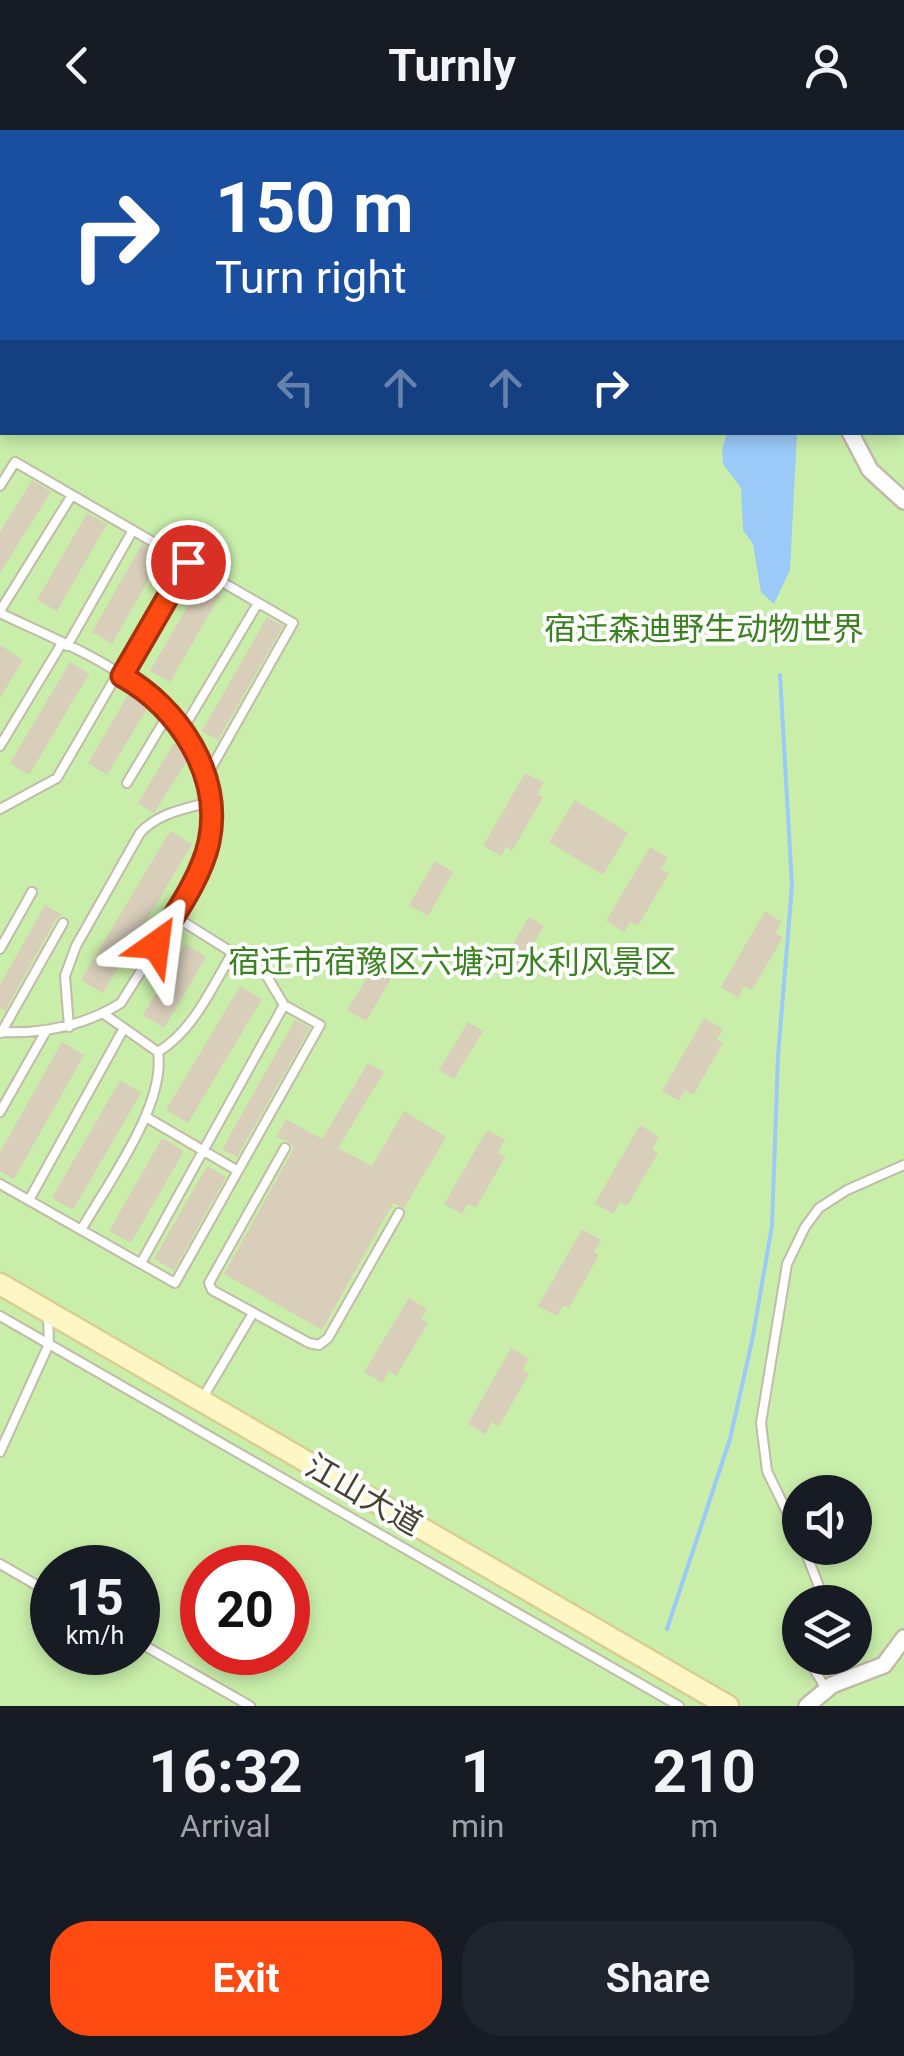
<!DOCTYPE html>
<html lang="en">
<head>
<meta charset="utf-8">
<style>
  :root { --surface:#171b24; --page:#20242c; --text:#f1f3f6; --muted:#9ea1a6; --accent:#ff4b12 }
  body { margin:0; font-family:Roboto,"Noto Sans SC",sans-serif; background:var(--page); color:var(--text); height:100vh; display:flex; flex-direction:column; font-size:38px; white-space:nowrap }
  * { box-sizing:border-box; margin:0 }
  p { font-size:32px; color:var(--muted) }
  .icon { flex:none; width:55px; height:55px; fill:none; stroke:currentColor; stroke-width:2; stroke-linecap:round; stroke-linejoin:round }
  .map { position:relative; height:1576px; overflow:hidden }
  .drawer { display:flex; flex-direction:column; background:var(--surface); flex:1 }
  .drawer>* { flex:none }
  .top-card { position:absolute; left:0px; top:0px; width:905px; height:305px; box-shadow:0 5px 15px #0003; background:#1a4fa0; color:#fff; overflow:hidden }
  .controls { position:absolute; left:782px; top:1345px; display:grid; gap:20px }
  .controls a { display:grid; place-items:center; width:90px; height:90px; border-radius:50%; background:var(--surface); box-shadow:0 5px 15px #0003; font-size:50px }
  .speed { position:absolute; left:30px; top:1415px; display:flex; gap:20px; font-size:50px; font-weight:700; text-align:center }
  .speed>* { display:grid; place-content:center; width:130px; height:130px; border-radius:50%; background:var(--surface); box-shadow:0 5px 15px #0003; line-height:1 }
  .speed small { font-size:25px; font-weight:400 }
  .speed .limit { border:15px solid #d22; background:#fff; color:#111 }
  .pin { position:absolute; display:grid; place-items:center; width:85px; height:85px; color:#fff; margin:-42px; border:5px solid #fff; border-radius:50%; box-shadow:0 2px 10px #0007 }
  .me { position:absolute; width:110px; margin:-55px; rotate:31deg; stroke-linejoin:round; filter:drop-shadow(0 0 8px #0008) }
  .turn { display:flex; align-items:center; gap:35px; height:210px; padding:0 50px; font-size:45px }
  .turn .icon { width:130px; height:130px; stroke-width:2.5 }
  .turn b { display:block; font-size:70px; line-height:85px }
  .lanes { display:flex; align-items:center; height:95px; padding:0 50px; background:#0003; justify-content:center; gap:50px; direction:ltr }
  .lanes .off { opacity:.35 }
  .eta { display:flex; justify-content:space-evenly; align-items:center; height:170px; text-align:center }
  .eta b { font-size:60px; font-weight:700; line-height:70px }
  .button { display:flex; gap:20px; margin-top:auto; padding:20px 50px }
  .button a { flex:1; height:115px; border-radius:40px; background:var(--accent); color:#fff; font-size:40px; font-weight:700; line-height:115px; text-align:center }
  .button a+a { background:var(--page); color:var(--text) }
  header { display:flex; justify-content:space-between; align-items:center; height:130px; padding:0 50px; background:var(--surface); font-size:45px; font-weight:700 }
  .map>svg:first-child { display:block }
  .green { fill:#c9eeaa; fill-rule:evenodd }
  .water { fill:#9bcaf8 }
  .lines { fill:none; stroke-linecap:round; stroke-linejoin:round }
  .stream { stroke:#9bcaf8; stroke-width:4 }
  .building { fill:#d8ceba }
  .service-casing { stroke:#c1bba7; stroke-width:12 }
  .minor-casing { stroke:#c1bba7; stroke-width:20 }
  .tertiary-casing { stroke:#c1bba7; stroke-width:22 }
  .secondary-casing { stroke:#d9cd90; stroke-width:25 }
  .service { stroke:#fff; stroke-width:8 }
  .minor { stroke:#fff; stroke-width:15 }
  .tertiary { stroke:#fff; stroke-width:18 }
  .secondary { stroke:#fff6c5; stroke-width:20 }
  .route-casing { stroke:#a6310c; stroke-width:25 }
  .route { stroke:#ff4b12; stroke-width:18 }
  .labels { text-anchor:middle; stroke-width:8; stroke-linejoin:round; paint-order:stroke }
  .park-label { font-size:32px; fill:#3c8121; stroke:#fff }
  .street-label { font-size:32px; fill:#484234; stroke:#fff }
</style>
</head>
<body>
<header><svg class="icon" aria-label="back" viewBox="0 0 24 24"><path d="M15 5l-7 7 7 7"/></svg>Turnly<svg class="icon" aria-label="person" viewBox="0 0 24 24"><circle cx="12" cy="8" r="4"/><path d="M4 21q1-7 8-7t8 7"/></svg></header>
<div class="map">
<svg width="904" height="1576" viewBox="0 0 904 1576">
  <rect width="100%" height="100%" fill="#f5f1e5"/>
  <!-- green -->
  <path class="green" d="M0 0H904V1576H0ZM2 2H902V302H2ZM800 1362H855V1418H800ZM52 1438H138V1522H52ZM202 1438H288V1522H202ZM800 1472H855V1528H800Z"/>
  <!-- water -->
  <path class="water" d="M727 303H797L790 440 774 474 761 462 753 414 743 400 741 358 723 334 722 319Z"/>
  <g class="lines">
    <!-- stream -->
    <path class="stream" d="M60 2 62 0
      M0 93 2 89
      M667 1499 730 1309 752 1211 772 1096 778 926 792 756 780 545"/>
  </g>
  <!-- building -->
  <path class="building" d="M32 350 51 362 0 443V402Z
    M87 383 107 394 57 481 37 470Z
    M142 414 162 426 112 514 92 502Z
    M202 451 222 462 170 552 150 541Z
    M267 487 283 496 218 610 202 601Z
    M0 515 23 530 0 568Z
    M70 532 89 544 29 645 10 633Z
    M128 565 148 577 107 645 88 633Z
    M174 613 185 620 189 628 154 683 138 673Z
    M525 643 544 653 537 664 543 667 512 721 506 717 501 726 483 716Z
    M575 670 628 703 603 745 549 712Z
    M170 701 192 714 103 863 81 850Z
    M650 717 668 728 661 739 669 743 638 796 630 792 624 802 606 791Z
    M435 731 453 742 428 786 409 775Z
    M45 775 62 785 56 789 5 881 0 878V855Z
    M765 781 782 792 775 803 783 807 752 860 744 856 738 868 721 857Z
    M529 787 544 796 516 843 501 834Z
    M185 814 206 827 164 898 143 885Z
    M373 838 391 849 366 891 347 880Z
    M240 856 262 869 188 993 166 980Z
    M704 888 723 899 717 909 723 913 693 965 685 960 679 971 662 961Z
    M295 890 310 898 237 1027 222 1019Z
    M468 892 483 901 454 949 439 940Z
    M62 912 84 925 14 1049 0 1041V1022Z
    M368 933 384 942 338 1018 372 1036 404 981 446 1007 404 1078 393 1073 322 1200 224 1144 294 1018 288 1011 276 1007 286 989 322 1009Z
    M120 950 141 963 73 1080 52 1068Z
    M640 995 659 1007 652 1019 658 1023 627 1076 620 1072 613 1084 595 1073Z
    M487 1000 505 1010 498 1023 505 1027 476 1078 468 1074 462 1084 444 1074Z
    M162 1008 184 1021 131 1113 109 1101Z
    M207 1036 226 1047 174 1140 154 1129Z
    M582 1099 601 1110 594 1122 599 1125 569 1178 563 1175 557 1186 538 1176Z
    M409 1168 427 1179 421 1189 428 1193 396 1246 389 1241 382 1253 364 1242Z
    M511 1218 529 1228 523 1240 529 1244 499 1296 492 1292 485 1304 468 1294Z"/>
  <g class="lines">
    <defs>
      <path id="service" d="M420 0 424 2
        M501 2 502 0
        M0 356 15 332 293 493 205 649
        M0 481 72 365
        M0 483C79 521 183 557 205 651 210 672 213 690 209 712 200 757 146 831 121 873 84 896 43 904 0 902
        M67 516 133 400
        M122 545 188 432
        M183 599 258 473
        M0 616 62 513
        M127 653 169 583
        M0 679 57 648 118 543
        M0 819 32 762
        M69 897 65 846 76 816 140 703C158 683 184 679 210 672
        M1 903 63 793
        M158 922C194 900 212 857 233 822
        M0 982 46 901
        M146 987 238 1041
        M285 1018 209 1153 212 1160 309 1213 319 1215 328 1208 399 1083
        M0 1054 175 1153 320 895 284 875 265 843 174 786
        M29 1070 124 898
        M81 1100C108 1053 166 975 158 922L104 884
        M141 1133 284 875
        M0 1186 679 1576
        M202 1269 253 1183
        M0 1322 49 1214 48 1186
        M800 1409 767 1341 761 1293 787 1134 805 1097 819 1078 847 1060 904 1035
        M804 1418 825 1472
        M0 1434 52 1464
        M138 1512 250 1576
        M818 1528 814 1539 826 1559"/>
      <path id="minor" d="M804 0V2
        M850 302 870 340 904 371
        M807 1576 832 1555 884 1535 904 1508"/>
      <path id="tertiary" d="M106 2 108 0
        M0 162 2 158"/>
      <path id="secondary" d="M0 1154 728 1576"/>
    </defs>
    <!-- service casing -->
    <use href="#service" class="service-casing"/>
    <!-- minor casing -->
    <use href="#minor" class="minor-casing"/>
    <!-- tertiary casing -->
    <use href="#tertiary" class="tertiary-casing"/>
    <!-- secondary casing -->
    <use href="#secondary" class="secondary-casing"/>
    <!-- service -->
    <use href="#service" class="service"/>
    <!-- minor -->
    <use href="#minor" class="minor"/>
    <!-- tertiary -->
    <use href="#tertiary" class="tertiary"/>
    <!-- secondary -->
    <use href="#secondary" class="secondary"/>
  </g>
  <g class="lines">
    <defs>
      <path id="route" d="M156 815C175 784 201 748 209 712 223 645 179 578 122 546L188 432"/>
    </defs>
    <!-- route casing -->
    <use href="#route" class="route-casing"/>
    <!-- route -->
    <use href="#route" class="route"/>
  </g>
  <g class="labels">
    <!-- park labels -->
    <g class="park-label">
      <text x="704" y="510">宿迁森迪野生动物世界</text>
      <text x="452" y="843">宿迁市宿豫区六塘河水利风景区</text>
    </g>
    <!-- street labels -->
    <g class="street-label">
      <text transform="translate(364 1365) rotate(30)" y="11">江山大道</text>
    </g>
  </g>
</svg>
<div class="controls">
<a><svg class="icon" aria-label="sound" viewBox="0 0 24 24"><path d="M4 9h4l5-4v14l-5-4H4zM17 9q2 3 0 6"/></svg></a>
<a><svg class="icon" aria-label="layers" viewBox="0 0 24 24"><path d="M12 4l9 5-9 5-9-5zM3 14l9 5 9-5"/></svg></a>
</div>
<div class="speed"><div>15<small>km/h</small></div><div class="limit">20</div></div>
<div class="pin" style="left:188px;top:432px;background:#d93025"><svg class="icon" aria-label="arrive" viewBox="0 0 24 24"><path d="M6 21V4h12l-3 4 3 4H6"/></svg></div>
<svg class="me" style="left:156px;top:815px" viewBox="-20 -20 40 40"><path d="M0-17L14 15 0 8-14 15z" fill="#ff4b12" stroke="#fff" stroke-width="4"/></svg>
<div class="top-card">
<div class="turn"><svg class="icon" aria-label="right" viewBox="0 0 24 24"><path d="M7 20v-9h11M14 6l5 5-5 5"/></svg><div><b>150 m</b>Turn right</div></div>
<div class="lanes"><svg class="icon off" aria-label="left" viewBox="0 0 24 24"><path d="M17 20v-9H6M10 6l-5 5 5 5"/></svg><svg class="icon off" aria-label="ahead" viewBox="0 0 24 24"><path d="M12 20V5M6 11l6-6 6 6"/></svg><svg class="icon off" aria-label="ahead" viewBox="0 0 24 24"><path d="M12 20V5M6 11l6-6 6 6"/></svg><svg class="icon" aria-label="right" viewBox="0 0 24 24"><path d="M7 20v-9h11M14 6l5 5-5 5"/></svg></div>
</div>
</div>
<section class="drawer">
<div class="eta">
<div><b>16:32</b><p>Arrival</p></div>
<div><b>1</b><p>min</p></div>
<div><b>210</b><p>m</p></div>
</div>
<div class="button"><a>Exit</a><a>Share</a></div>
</section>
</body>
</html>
